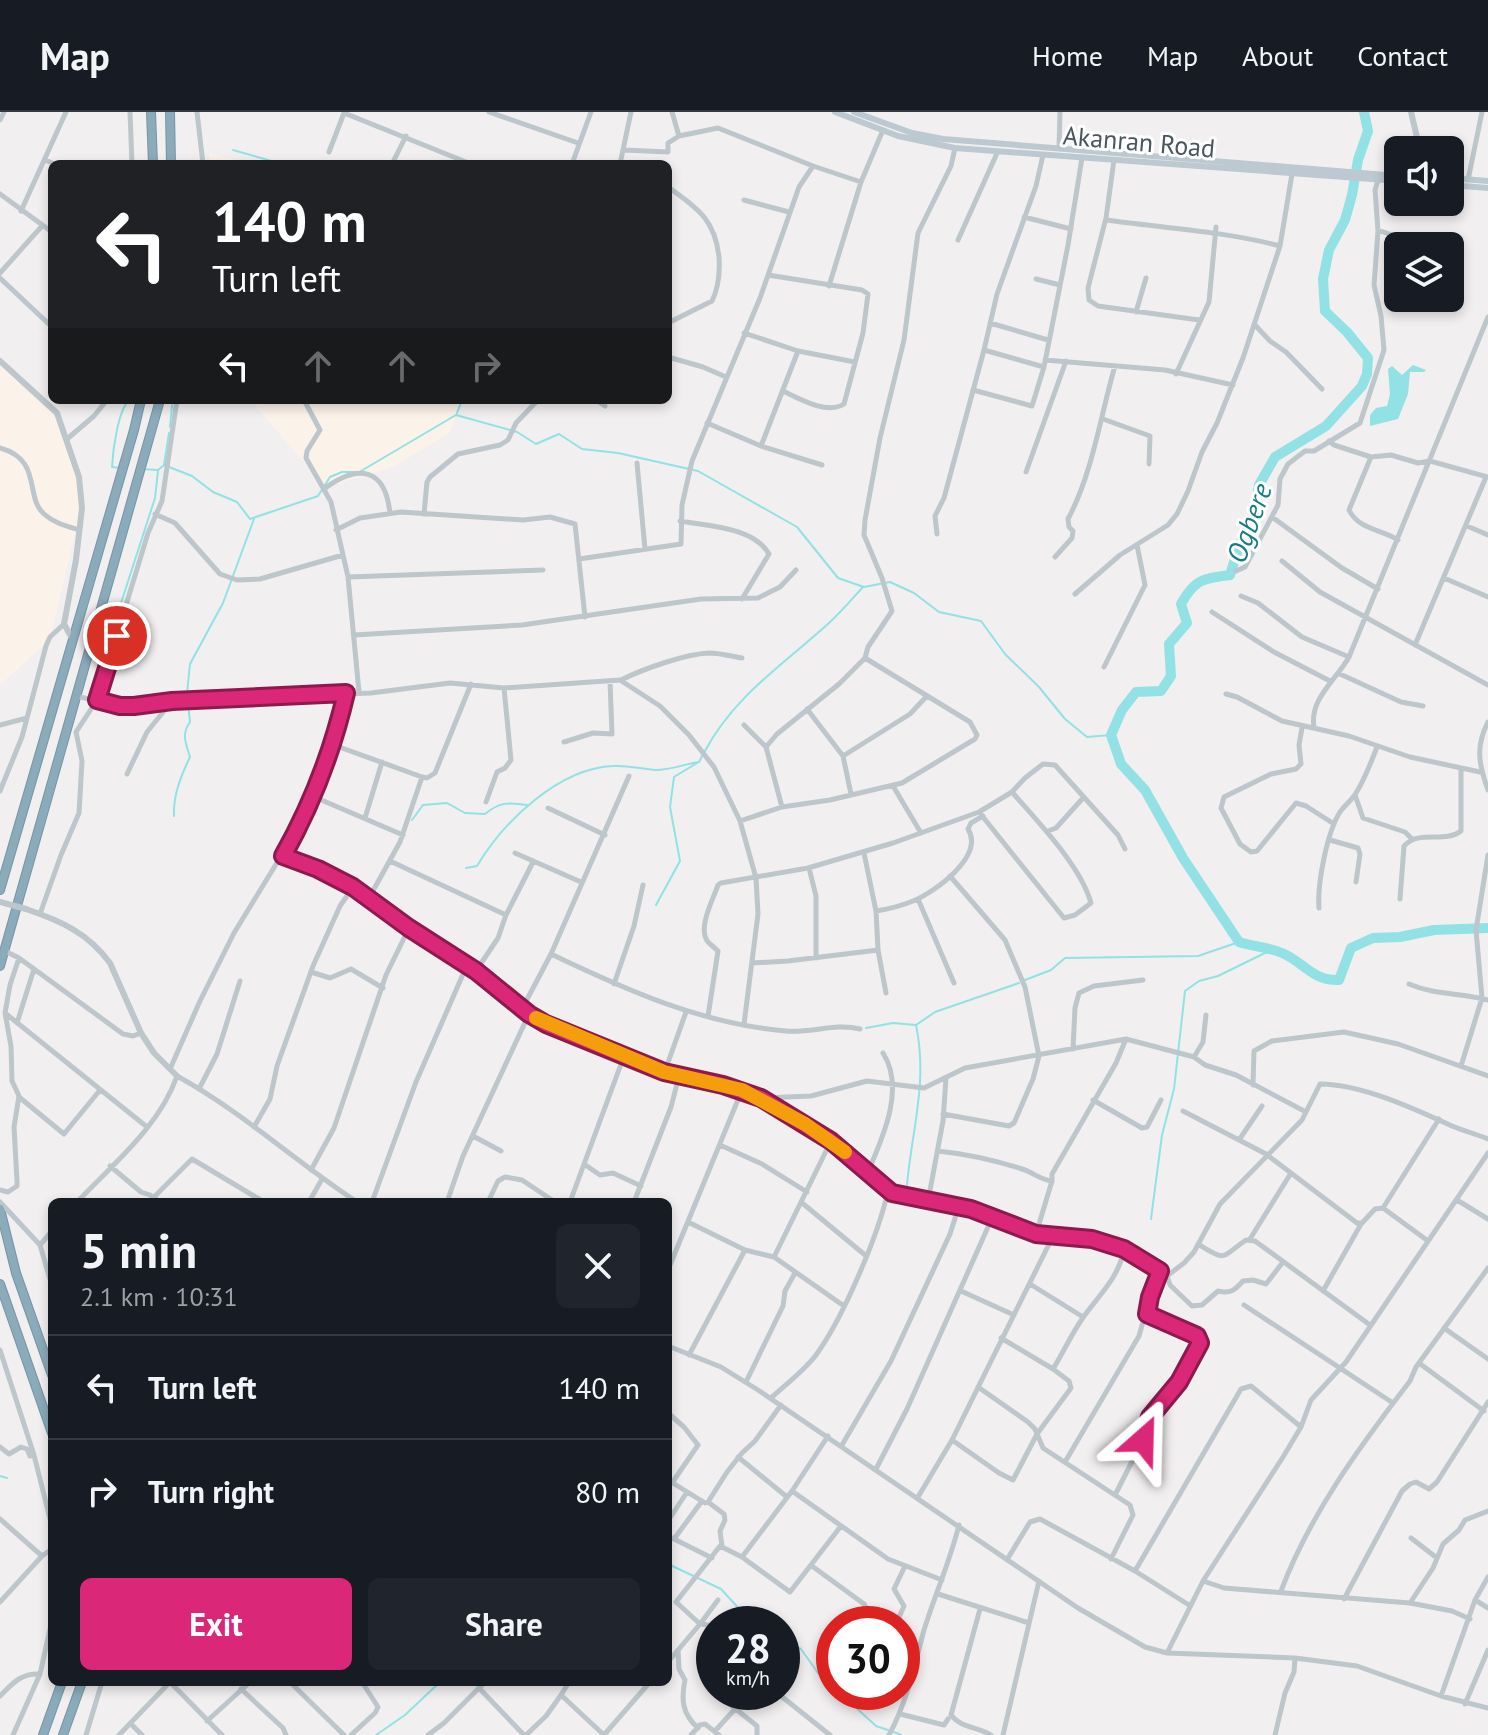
<!DOCTYPE html>
<html lang="en">
<head>
<meta charset="utf-8">
<style>
  :root { --surface:#171b24; --page:#20242c; --text:#f1f3f6; --muted:#9ea1a6; --line:#363941; --accent:#db2777 }
  body { margin:0; font-family:"PT Sans",sans-serif; background:var(--page); color:var(--text); height:100vh; display:flex; flex-direction:column; font-size:30px; white-space:nowrap }
  * { box-sizing:border-box; margin:0 }
  p { font-size:26px; color:var(--muted) }
  .icon { flex:none; width:44px; height:44px; fill:none; stroke:currentColor; stroke-width:2; stroke-linecap:round; stroke-linejoin:round }
  .map { position:relative; flex:1; overflow:hidden }
  .details { position:absolute; left:48px; top:1086px; width:624px; height:488px; display:flex; flex-direction:column; background:var(--surface); border-radius:12px; box-shadow:0 4px 12px #0003 }
  .details>* { flex:none }
  .hud { position:absolute; left:48px; top:48px; width:624px; height:244px; border-radius:12px; box-shadow:0 4px 12px #0003; background:#202124; color:#fff; overflow:hidden }
  .fabs { position:absolute; left:1384px; top:24px; display:grid; gap:16px }
  .fabs a { display:grid; place-items:center; width:80px; height:80px; border-radius:12px; background:var(--surface); box-shadow:0 4px 12px #0003; font-size:40px }
  .speed { position:absolute; left:696px; top:1494px; display:flex; gap:16px; font-size:40px; font-weight:700; text-align:center }
  .speed>* { display:grid; place-content:center; width:104px; height:104px; border-radius:50%; background:var(--surface); box-shadow:0 4px 12px #0003; line-height:1 }
  .speed small { font-size:20px; font-weight:400 }
  .speed .limit { border:12px solid #d22; background:#fff; color:#111 }
  .pin { position:absolute; display:grid; place-items:center; width:68px; height:68px; color:#fff; margin:-34px; border:4px solid #fff; border-radius:50%; box-shadow:0 2px 8px #0007 }
  .me { position:absolute; width:88px; margin:-44px; rotate:25deg; stroke-linejoin:round; filter:drop-shadow(0 0 6px #0008) }
  .turn { display:flex; align-items:center; gap:28px; height:168px; padding:0 32px; font-size:36px }
  .turn .icon { width:104px; height:104px; stroke-width:2.5 }
  .turn b { display:block; font-size:56px; line-height:68px }
  .lanes { display:flex; align-items:center; height:76px; padding:0 32px; background:#0003; justify-content:center; gap:40px; direction:ltr }
  .lanes .off { opacity:.35 }
  .round { display:grid; place-items:center; flex:none; width:84px; height:84px; border-radius:12px; background:var(--page) }
  .overview { display:flex; align-items:center; justify-content:space-between; height:136px; padding:0 32px }
  h1 { font-size:48px; font-weight:600; line-height:60px }
  .primary-button { display:flex; gap:16px; margin-top:auto; padding:16px 32px }
  .primary-button a { flex:1; height:92px; border-radius:12px; background:var(--accent); color:#fff; font-size:32px; font-weight:600; line-height:92px; text-align:center }
  .primary-button a+a { background:var(--page); color:var(--text) }
  ul { padding:0; list-style:none }
  li { display:flex; align-items:center; gap:24px; height:104px; padding:0 32px; border-top:2px solid var(--line) }
  li div { flex:1 }
  li b { display:block; font-size:30px }
  li em { font-style:normal }
  header { display:flex; align-items:center; gap:48px; box-sizing:border-box; height:112px; padding:0 40px; background:var(--surface); border-bottom:2px solid var(--line) }
  header strong { font-size:38px }
  nav { display:flex; gap:44px; margin-inline-start:auto; font-size:28px }
  .map>svg:first-child { display:block }
  .commercial { fill:#fbf3ea }
  .water { fill:#92e1e5 }
  .lines { fill:none; stroke-linecap:round; stroke-linejoin:round }
  .stream { stroke:#92e1e5; stroke-width:2 }
  .river { stroke:#92e1e5; stroke-width:10 }
  .motorway-casing { stroke:#7695a6; stroke-width:10 }
  .minor { stroke:#bcc6cb; stroke-width:5 }
  .tertiary { stroke:#bcc6cb; stroke-width:6 }
  .secondary { stroke:#bdc9d0; stroke-width:6 }
  .motorway { stroke:#8baaba; stroke-width:8 }
  .tertiary-bridge { stroke:#bcc6cb; stroke-width:6 }
  .route-casing { stroke:#8e194d; stroke-width:20 }
  .route { stroke:#db2777; stroke-width:14 }
  .slow { stroke:#f59e0b; stroke-width:14 }
  .labels { text-anchor:middle; stroke-width:6; stroke-linejoin:round; paint-order:stroke }
  .street-label { font-size:26px; fill:#49565b; stroke:#fff }
  .water-label { font-size:28px; font-style:italic; fill:#167e83; stroke:#fff }
</style>
</head>
<body>
<header>
<strong>Map</strong>
<nav><a>Home</a><a>Map</a><a>About</a><a>Contact</a></nav>
</header>
<div class="map">
<svg width="1488" height="1623" viewBox="0 0 1488 1623">
  <rect width="100%" height="100%" fill="#f2eff0"/>
  <!-- commercial -->
  <path class="commercial" d="M209 41 253 52H209Z
    M0 253 60 309 83 388 50 527 0 573Z
    M250 288H463L449 321 393 355 326 375Z"/>
  <!-- water -->
  <path class="water" d="M1413 253 1426 258 1424 260H1410L1408 282 1398 307 1370 314V303L1376 296 1387 294 1390 282 1388 257 1392 254 1402 263Z"/>
  <g class="lines">
    <!-- stream -->
    <path class="stream" d="M233 38 282 52
      M457 301 462 288
      M170 315 172 293
      M164 353 169 321
      M120 356 112 355C113 337 118 299 129 288
      M142 357 158 358 164 353 192 364 213 380 237 390 250 407 318 384 330 365 342 360H355
      M361 359 456 303 517 320 536 332 559 322 582 337 618 341 698 359 797 415 838 466 864 475 890 470 914 481 939 500 981 509 1005 542 1039 575 1065 607 1087 625 1111 623
      M94 584 112 519 155 386 158 359
      M705 639C734 584 784 552 829 511 841 500 852 487 863 475
      M174 704C173 683 181 664 190 645 186 632 181 622 190 610L187 581 190 552 223 491 254 407
      M412 708 423 693 447 691 465 701 485 702C499 690 509 690 527 693
      M466 756 477 754C503 710 559 656 613 654 627 653 642 657 656 658 670 658 685 652 699 650L702 644
      M656 793 680 749 670 695 674 665 697 651
      M1025 868 1051 858 1065 846 1198 844 1239 830
      M866 916 893 911 916 913 935 900 1019 871
      M907 1073C912 1017 928 970 916 913
      M1151 1107 1162 1023 1174 977 1185 879 1199 869 1218 864 1271 838
      M0 1364 7 1366
      M668 1452 721 1477 753 1512
      M782 1528 801 1537 818 1561 834 1576
      M839 1580 876 1614 888 1618
      M894 1620 901 1623
      M376 1623 405 1603 440 1570"/>
    <!-- river -->
    <path class="river" d="M1364 0 1368 19 1358 48 1352 83 1345 108 1329 138 1323 167 1325 199 1347 220 1368 246 1367 262 1362 274 1326 314 1275 345 1259 373 1253 412 1240 431 1230 463C1203 466 1194 468 1181 492L1187 511 1169 532 1171 564 1161 579 1136 580 1122 598 1111 623 1121 652 1145 678 1183 746 1239 830C1254 835 1268 835 1282 841 1304 850 1312 869 1339 868L1351 836 1373 826 1400 825 1434 818 1488 816"/>
    <defs>
      <path id="motorway" d="M151 0 153 52
        M170 0 171 52
        M0 778 134 318 141 288
        M0 854 160 288
        M0 1097 16 1161 52 1263
        M0 1172 52 1321
        M43 1623 62 1570
        M63 1623 82 1570"/>
    </defs>
    <!-- motorway casing -->
    <use href="#motorway" class="motorway-casing"/>
    <!-- minor -->
    <path class="minor" d="M130 0 132 52
      M197 0 203 52
      M489 0 578 31
      M344 1 471 52
      M0 8 4 0
      M679 24 718 16 813 54 861 70 883 18
      M1059 37 1060 0
      M624 38 668 40V31L679 24 672 0
      M329 40 344 1
      M45 48 55 52
      M1114 48 1106 106 1088 176 1089 188 1098 194 1199 208
      M392 52 406 24
      M572 52 591 0
      M620 52 631 0
      M1468 68 1482 0
      M668 75C697 96 715 107 719 145 720 160 719 175 712 189L668 211
      M0 82 52 120
      M744 88 789 100
      M21 99 66 0
      M1024 105 1071 117
      M1106 108C1164 116 1223 119 1280 134L1292 62
      M1378 118 1406 128 1411 134
      M958 128 998 39
      M0 161 42 114
      M768 163 862 178 868 182 863 221 844 292C827 303 800 287 783 279
      M0 166 52 215
      M1036 167 1060 173
      M829 174 861 70
      M1136 200 1146 166
      M990 211 1048 228
      M1255 213 1270 229 1286 240 1322 277
      M744 221 798 239 855 250
      M984 238 1044 255
      M668 245 703 255 726 265
      M1045 248 1165 258 1233 273
      M1176 262 1209 190 1216 115
      M973 278 1032 294 1044 255 1068 133 1082 46
      M304 288 320 318 307 339 306 346 331 390 348 465 359 580
      M596 288 605 294
      M1103 307 1150 324 1149 352
      M707 311 761 334 822 353
      M67 327 94 304 107 288
      M1329 329 1334 333 1371 345
      M761 334 798 239
      M0 336C43 348 24 384 44 402 54 411 67 414 79 418
      M637 351 645 437
      M1026 360 1066 249
      M324 377C358 352 385 355 390 401
      M155 402 175 411 220 462 237 468 260 467 343 443
      M424 402 427 370 430 365 458 342 500 333 508 328 516 311 538 288
      M1272 405 1342 456 1378 477
      M680 409C707 414 754 415 769 442L742 487
      M1467 414 1488 423
      M336 418 360 406 401 400 523 408 550 405 575 412 585 505
      M937 422 935 404 944 386 984 238 997 182 1036 74 1043 43
      M1398 428C1381 417 1359 418 1349 398L1371 345 1391 343 1418 351 1430 349 1488 365
      M1055 445 1072 426 1073 419 1069 415 1068 407C1093 360 1100 305 1115 254
      M579 447 681 432 682 393 692 349 760 186 799 75 813 54
      M1282 449 1320 480 1488 573
      M1236 459 1245 455 1278 393 1280 367 1288 352 1305 339H1314L1360 311 1384 238 1381 204 1374 173 1378 119 1375 78 1378 68
      M348 465 543 458
      M1444 466 1488 485
      M1075 482 1120 443 1168 413 1177 402 1188 379 1202 340 1217 311 1243 246 1280 134
      M1241 484 1258 491 1302 525 1349 545
      M1212 500 1274 540 1330 569
      M354 523 522 513 701 487 758 486 780 475 796 458
      M1415 533 1486 365
      M1104 555 1145 473 1137 433
      M1340 562 1401 590 1423 594
      M621 568C643 557 685 542 709 541 719 541 731 544 742 546
      M1226 582 1237 585 1282 609 1349 624 1410 645 1480 660
      M76 584 120 594H134L172 589 371 581 450 571 504 576 620 568 660 594 689 623 714 655 740 709 756 766 758 802 744 912
      M807 597 843 644 851 682
      M1488 610C1475 635 1479 653 1488 678
      M0 613 27 606
      M744 613 766 635 782 695
      M1314 615C1309 587 1337 567 1349 545L1488 205
      M1302 616 1299 633 1301 652 1296 657 1271 662 1224 685 1221 696 1240 732 1251 740 1257 739 1296 691 1306 694 1334 712
      M564 630 593 621 612 622 610 569
      M331 632 422 665
      M766 635 777 622 839 572 865 546 868 535 892 499 882 466 864 423 865 408 880 326 904 228 918 121 951 54 955 36
      M843 644 910 602 926 585
      M127 662 147 620 172 589
      M893 674 921 721
      M0 679 22 625 46 534 50 525 64 512
      M1355 683 1363 706 1405 720 1412 727
      M312 684 403 723
      M486 690 497 660 505 656 511 648 504 576
      M548 696 605 723
      M979 700 1064 806 1075 803 1091 791C1081 754 1037 709 1012 680
      M365 706 382 650
      M740 709 782 695 830 688 902 671 975 627 977 623 970 610 865 546
      M1048 719 1056 716 1083 686
      M1330 728 1358 736 1360 742 1356 770
      M515 741 581 770
      M864 741 876 799 878 838 886 881
      M283 744 318 757 353 775 409 816 476 859 529 902 546 912 664 960 742 978 761 986 831 1029 892 1081 971 1097 1036 1122 1092 1127 1109 1132 1124 1137 1167 1164 1170 1173 1192 1194 1202 1193 1218 1179C1231 1182 1235 1178 1243 1169L1253 1168 1266 1172 1283 1150
      M390 749 506 803
      M809 756 816 784V846
      M369 786 400 730 422 665 427 666 435 661 471 572
      M918 787 954 871
      M1400 787 1404 734C1419 717 1444 732 1461 719V658
      M1319 796C1317 773 1327 720 1340 700 1345 693 1352 688 1356 681 1365 667 1371 650 1377 635
      M876 799C889 797 901 794 913 789 935 780 985 744 968 717L971 711 983 704
      M40 802 61 743 79 701 82 649 76 620 97 588 148 421 162 389 177 288
      M5 839 19 846 123 922 133 924 141 921
      M551 842C626 878 702 912 786 919 811 921 836 911 860 917
      M752 851 788 849 878 838
      M476 859 498 826 506 803 533 750
      M311 860 330 866 351 857 383 876
      M614 872 634 814 643 773
      M1409 872C1437 884 1460 880 1488 888
      M523 895 551 842 629 664
      M5 901 147 1015
      M708 904 718 839C715 836 711 833 708 830 697 816 713 788 718 773L721 771 808 756 893 731 979 700 1012 680 1025 666 1043 652 1055 653 1118 723 1125 737
      M17 911 34 857
      M1073 937 1075 896 1079 881 1094 874 1143 868
      M1194 945 1203 930 1206 903
      M1461 954 1482 886 1476 818 1488 743
      M170 957 200 889 234 821 297 718 331 632 346 581
      M665 959 686 900
      M1253 973 1254 939 1272 929 1344 920 1398 932 1488 964
      M199 977 217 942 240 869
      M19 985 64 1022 100 978
      M762 986 811 984 867 969 924 976 965 956 1126 927 1194 945 1205 953 1236 963 1306 1000
      M1093 988 1142 1016 1147 1015 1161 988
      M1183 999 1266 1042 1357 1111H1362L1375 1097 1383 1096 1428 1129
      M943 1002 1009 1014 1014 1011 1033 967 1039 944 1025 875 1005 828 950 764
      M254 1015 270 987 277 954 313 854 340 794 353 775
      M473 1024 501 1039
      M1239 1028 1262 994
      M720 1033 762 1052 807 1080
      M938 1039C967 1042 994 1048 1022 1057 1033 1060 1040 1068 1052 1069V1062L1116 951 1126 927
      M584 1052 600 1063 613 1061 641 1074
      M110 1054 141 1080 150 1083 160 1090
      M311 1058 334 1016 386 863 409 816
      M867 1062C882 1027 906 977 883 941
      M0 1078 8 1080 17 1074V1069L14 1015 19 984 12 969 11 934 5 901 10 873 19 846
      M154 1085 192 1047 264 1090
      M1457 1088 1488 1107
      M928 1089 943 1009 946 966
      M0 1090 40 1133 52 1174
      M77 1090C112 1053 160 1014 177 964 241 999 296 1050 357 1090
      M309 1090 322 1067
      M372 1090 416 970 467 853
      M447 1090 463 1044 529 902
      M472 1090H480
      M488 1090 498 1069 505 1065 522 1068 555 1090
      M570 1090 624 944
      M634 1090 671 995 679 964
      M801 1090 865 1143
      M1383 1096 1439 1007
      M688 1110 745 1138 774 1145 844 1194
      M1036 1122 1052 1069
      M1250 1127 1291 1061
      M1198 1132C1227 1150 1220 1146 1246 1128L1255 1129 1370 1213
      M40 1133 52 1119
      M774 1145 831 1029
      M668 1158 742 978
      M1167 1164 1184 1151 1194 1140 1220 1092 1302 1008 1320 972C1361 972 1415 997 1452 1014 1464 1019 1476 1022 1488 1027
      M1030 1172 1083 1205
      M961 1179 1014 1203
      M1323 1179 1361 1112
      M1244 1193 1393 1291
      M1444 1216 1488 1247
      M1001 1226 1053 1257
      M668 1234 721 1255 758 1278 1078 1496 1145 1535 1167 1541 1295 1546 1357 1554 1441 1584 1488 1596
      M0 1238 34 1343 52 1415
      M689 1243 745 1138
      M1419 1251 1484 1299
      M746 1270 783 1194 785 1179 795 1161
      M978 1275 1028 1310 1035 1317 1043 1336 1130 1393 1133 1403 1111 1447
      M771 1286C786 1272 804 1259 816 1243 843 1206 878 1124 888 1079
      M668 1301 684 1315 698 1333 672 1371
      M952 1328 999 1361 1013 1368 1037 1322 1071 1276 1069 1269 1053 1257C1063 1241 1071 1223 1082 1207 1098 1184 1119 1166 1124 1137
      M842 1333 891 1249 950 1122 959 1094
      M0 1335 9 1342 21 1335 27 1337 30 1344 34 1343
      M738 1345 787 1385
      M1065 1350 1139 1224 1150 1185 1160 1159
      M876 1357 907 1297 992 1106
      M668 1368 705 1391 708 1390 727 1360 742 1341 755 1329 781 1293
      M792 1379 888 1447 942 1468
      M1115 1383 1143 1328 1150 1305 1179 1270 1200 1231 1197 1224 1147 1202
      M918 1385 952 1328 1053 1124
      M708 1390 724 1402 725 1408 720 1419 722 1434
      M0 1407 42 1444
      M668 1409 687 1380
      M668 1424 712 1446
      M1411 1426 1437 1446
      M674 1427 702 1389
      M742 1445 790 1480 841 1414
      M1008 1446 1030 1410 1040 1407 1135 1459 1189 1493
      M812 1454 864 1492 875 1512
      M1135 1459 1241 1277 1251 1274 1301 1315
      M1203 1469 1224 1476 1410 1491 1452 1499 1470 1507
      M1281 1479C1310 1402 1360 1334 1410 1269L1416 1255 1488 1156
      M938 1482 1029 1511
      M1344 1487 1402 1379 1410 1372 1416 1370 1429 1377 1437 1370 1488 1290
      M1475 1488 1488 1496
      M0 1490 42 1444 52 1437
      M1410 1491 1433 1456 1443 1432 1459 1418 1465 1408 1488 1399
      M980 1497 951 1603C961 1616 978 1615 991 1623
      M700 1512 718 1488
      M701 1512 714 1514
      M896 1512 904 1494 894 1477 905 1454
      M678 1538 679 1557 685 1568C681 1587 682 1602 698 1616
      M1167 1541 1203 1469 1283 1345 1301 1315 1311 1288 1346 1250 1488 1041
      M668 1550 700 1512 676 1490 720 1434 742 1445 792 1379 828 1324
      M170 1570 222 1623
      M290 1570 344 1623
      M569 1570 561 1583 604 1623 650 1570
      M479 1576 524 1623
      M241 1577 283 1616 286 1623
      M728 1580 727 1590 757 1614V1623
      M776 1580 830 1623
      M0 1584C13 1571 21 1561 40 1562
      M1441 1584 1475 1488 1488 1465
      M1465 1592 1488 1538
      M900 1602 944 1613 948 1607
      M207 1609 250 1570
      M131 1612 142 1623
      M715 1619 735 1597
      M13 1623 40 1562 52 1508
      M86 1623 102 1570
      M119 1623 170 1570
      M351 1623 375 1601 378 1595 362 1570
      M428 1623 444 1611 485 1570
      M526 1623 546 1604 561 1583
      M691 1623 700 1613 705 1612 719 1623
      M889 1623C907 1590 914 1555 924 1518 935 1483 950 1449 959 1413
      M1003 1623 1039 1469
      M1275 1623 1285 1581 1294 1560 1295 1546"/>
    <!-- tertiary -->
    <path class="tertiary" d="M1411 0 1420 38
      M0 249 57 301 79 365 82 396 76 448 64 512 73 528
      M26 797C61 809 88 821 110 851L141 921 154 941 177 964"/>
    <!-- secondary -->
    <path class="secondary" d="M835 0 898 24 955 36 1398 69
      M854 0 912 21 943 27 1398 64
      M1450 66 1488 69
      M1450 73 1488 76"/>
    <!-- motorway -->
    <use href="#motorway" class="motorway"/>
    <!-- tertiary-bridge -->
    <path class="tertiary-bridge" d="M0 790 26 797"/>
  </g>
  <g class="lines">
    <defs>
      <path id="route" d="M117 524 97 588 120 594H134L172 589 346 581C333 637 311 694 283 744L318 757 353 775 409 816 476 859 529 902 546 912 664 960 723 973 761 986 831 1029 892 1081 971 1097 1036 1122 1092 1127 1124 1137 1160 1159 1150 1185 1147 1202 1197 1224 1200 1231 1179 1270 1150 1305 1143 1328"/>
    </defs>
    <!-- route casing -->
    <use href="#route" class="route-casing"/>
    <!-- route -->
    <use href="#route" class="route"/>
    <!-- slow -->
    <path class="slow" d="M536 906 664 960 742 978 805 1012 845 1040"/>
  </g>
  <g class="labels">
    <!-- street labels -->
    <g class="street-label">
      <text transform="translate(1139 30) rotate(5)" y="9">Akanran Road</text>
    </g>
    <!-- water labels -->
    <g class="water-label">
      <text transform="translate(1249 411) rotate(-70)" y="10">Ogbere</text>
    </g>
  </g>
</svg>
<div class="fabs">
<a><svg class="icon" aria-label="sound" viewBox="0 0 24 24"><path d="M4 9h4l5-4v14l-5-4H4zM17 9q2 3 0 6"/></svg></a>
<a><svg class="icon" aria-label="layers" viewBox="0 0 24 24"><path d="M12 4l9 5-9 5-9-5zM3 14l9 5 9-5"/></svg></a>
</div>
<div class="speed"><div>28<small>km/h</small></div><div class="limit">30</div></div>
<div class="pin" style="left:117px;top:524px;background:#d93025"><svg class="icon" aria-label="arrive" viewBox="0 0 24 24"><path d="M6 21V4h12l-3 4 3 4H6"/></svg></div>
<svg class="me" style="left:1143px;top:1328px" viewBox="-20 -20 40 40"><path d="M0-17L14 15 0 8-14 15z" fill="#db2777" stroke="#fff" stroke-width="4"/></svg>
<div class="hud">
<div class="turn"><svg class="icon" aria-label="left" viewBox="0 0 24 24"><path d="M17 20v-9H6M10 6l-5 5 5 5"/></svg><div><b>140 m</b>Turn left</div></div>
<div class="lanes"><svg class="icon" aria-label="left" viewBox="0 0 24 24"><path d="M17 20v-9H6M10 6l-5 5 5 5"/></svg><svg class="icon off" aria-label="ahead" viewBox="0 0 24 24"><path d="M12 20V5M6 11l6-6 6 6"/></svg><svg class="icon off" aria-label="ahead" viewBox="0 0 24 24"><path d="M12 20V5M6 11l6-6 6 6"/></svg><svg class="icon off" aria-label="right" viewBox="0 0 24 24"><path d="M7 20v-9h11M14 6l5 5-5 5"/></svg></div>
</div>
<section class="details">
<div class="overview"><div><h1>5 min</h1><p>2.1 km · 10:31</p></div><a class="round"><svg class="icon" aria-label="close" viewBox="0 0 24 24"><path d="M6 6l12 12M18 6L6 18"/></svg></a></div>
<ul>
<li><svg class="icon" aria-label="left" viewBox="0 0 24 24"><path d="M17 20v-9H6M10 6l-5 5 5 5"/></svg><div><b>Turn left</b></div><em>140 m</em></li>
<li><svg class="icon" aria-label="right" viewBox="0 0 24 24"><path d="M7 20v-9h11M14 6l5 5-5 5"/></svg><div><b>Turn right</b></div><em>80 m</em></li>
</ul>
<div class="primary-button"><a>Exit</a><a>Share</a></div>
</section>
</div>
</body>
</html>
